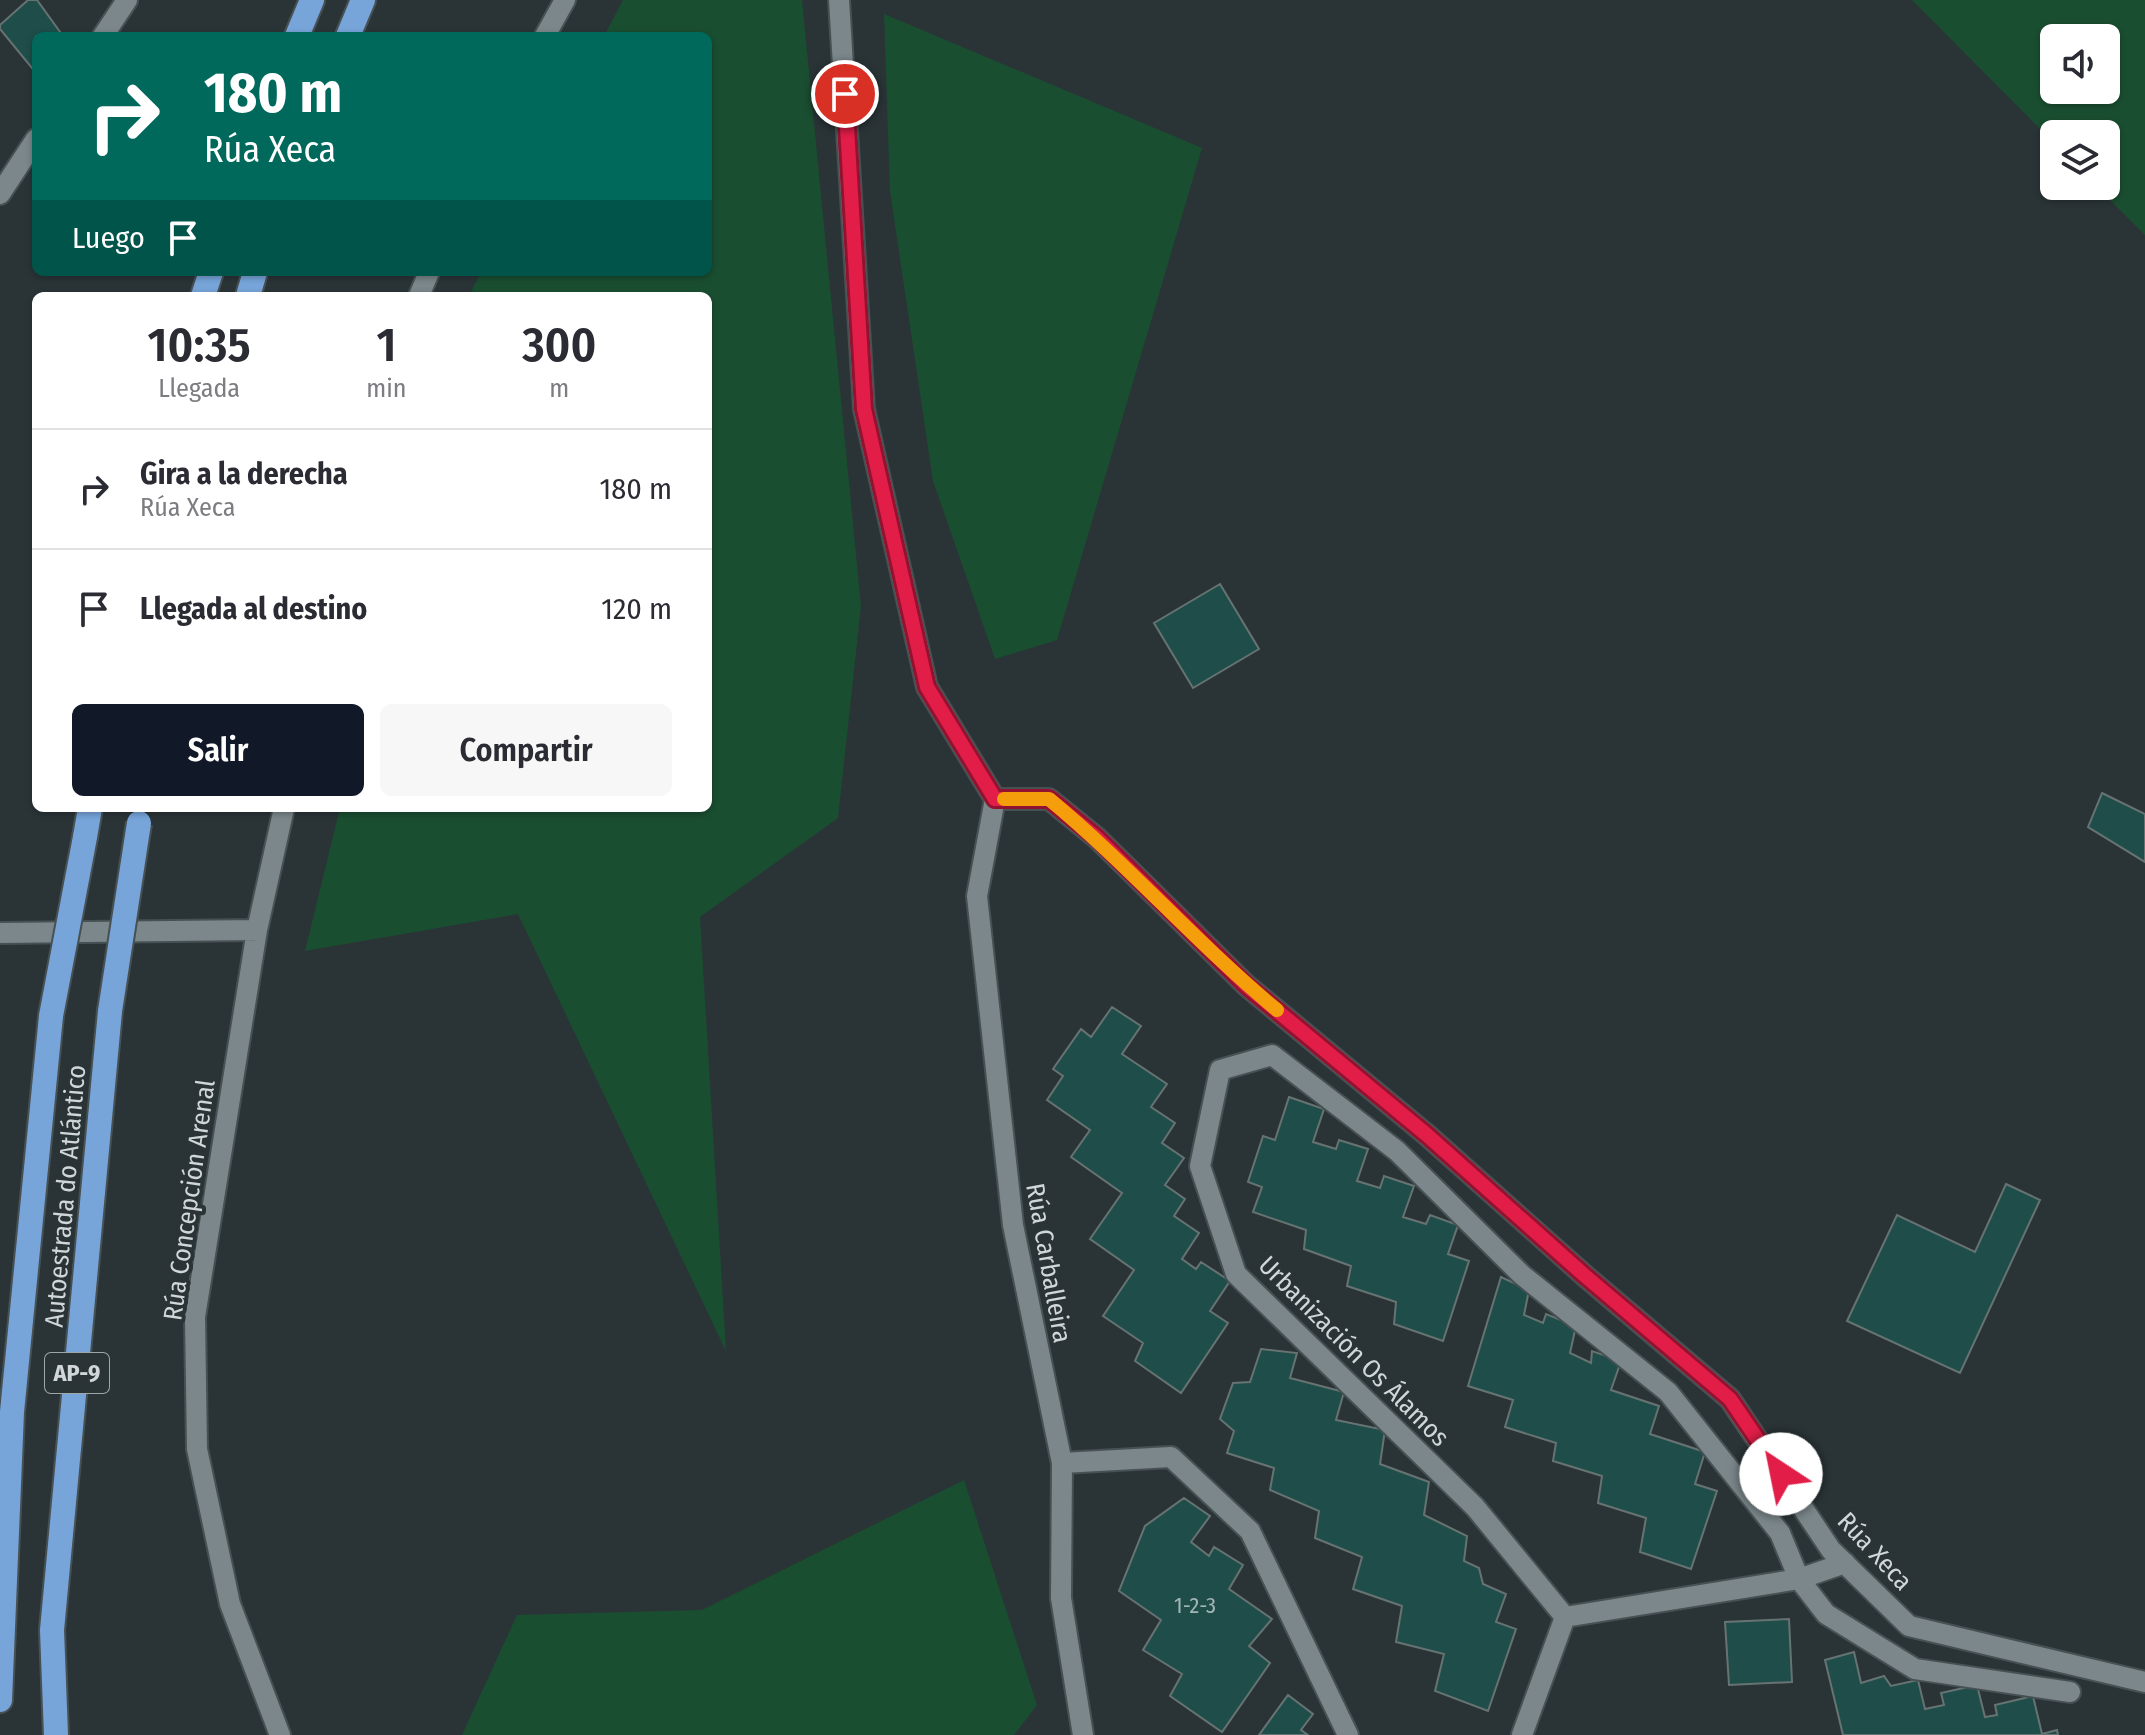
<!DOCTYPE html>
<html lang="es">
<head>
<meta charset="utf-8">
<style>
  :root { --surface:#fff; --page:#f7f7f7; --text:#2b2b33; --muted:#7c7c81; --line:#e1e1e2; --accent:#111827 }
  body { margin:0; font-family:"Fira Sans Condensed",sans-serif; background:var(--page); color:var(--text); height:100vh; display:flex; flex-direction:column; font-size:30px; white-space:nowrap }
  * { box-sizing:border-box; margin:0 }
  p { font-size:26px; color:var(--muted) }
  .icon { flex:none; width:44px; height:44px; fill:none; stroke:currentColor; stroke-width:2; stroke-linecap:round; stroke-linejoin:round }
  .map { position:relative; flex:1; overflow:hidden }
  .panel { position:absolute; left:32px; top:292px; width:680px; height:520px; display:flex; flex-direction:column; background:var(--surface); border-radius:12px; box-shadow:0 2px 6px #0004 }
  .panel>* { flex:none }
  .top-card { position:absolute; left:32px; top:32px; width:680px; height:244px; border-radius:12px; box-shadow:0 2px 6px #0004; background:#00695c; color:#fff; overflow:hidden }
  .fabs { position:absolute; left:2040px; top:24px; display:grid; gap:16px }
  .fabs a { display:grid; place-items:center; width:80px; height:80px; border-radius:12px; background:var(--surface); box-shadow:0 2px 6px #0004; font-size:40px }
  .pin { position:absolute; display:grid; place-items:center; width:68px; height:68px; color:#fff; margin:-34px; border:4px solid #fff; border-radius:50%; box-shadow:0 2px 8px #0007 }
  .me { position:absolute; width:88px; margin:-44px; rotate:326deg; stroke-linejoin:round; filter:drop-shadow(0 0 6px #0008) }
  .turn { display:flex; align-items:center; gap:28px; height:168px; padding:0 40px; font-size:36px }
  .turn .icon { width:104px; height:104px; stroke-width:2.5 }
  .turn b { display:block; font-size:56px; line-height:68px }
  .then { display:flex; align-items:center; height:76px; padding:0 40px; background:#0003; gap:16px; font-size:30px }
  .eta { display:flex; justify-content:space-evenly; align-items:center; height:136px; text-align:center }
  .eta b { font-size:48px; font-weight:600; line-height:56px }
  .action { display:flex; gap:16px; margin-top:auto; padding:16px 40px }
  .action a { flex:1; height:92px; border-radius:12px; background:var(--accent); color:#fff; font-size:32px; font-weight:600; line-height:92px; text-align:center }
  .action a+a { background:var(--page); color:var(--text) }
  ul { padding:0; list-style:none }
  li { display:flex; align-items:center; gap:24px; height:120px; padding:0 40px; border-top:2px solid var(--line) }
  li div { flex:1 }
  li b { display:block; font-size:30px }
  li em { font-style:normal }
  .map>svg:first-child { display:block }
  .green { fill:#1a4e31; fill-rule:evenodd }
  .building { fill:#1f4e4a; stroke:#677372; stroke-width:2 }
  .lines { fill:none; stroke-linecap:round; stroke-linejoin:round }
  .lane-casing { stroke:#475053; stroke-width:24 }
  .street-casing { stroke:#475053; stroke-width:24 }
  .highway-casing { stroke:#475053; stroke-width:28 }
  .lane { stroke:#7b878b; stroke-width:20 }
  .street { stroke:#7b878b; stroke-width:20 }
  .highway { stroke:#77a5da; stroke-width:24 }
  .highway-bridge-casing { stroke:#475053; stroke-width:28; stroke-linecap:butt }
  .highway-bridge { stroke:#77a5da; stroke-width:24 }
  .route-casing { stroke:#92132f; stroke-width:20 }
  .route { stroke:#e11d48; stroke-width:14 }
  .slow { stroke:#f59e0b; stroke-width:14 }
  .labels { text-anchor:middle; stroke-width:8; stroke-linejoin:round; paint-order:stroke }
  .number-label { font-size:22px; fill:#a4b5b5 }
  .shield { fill:#2a3437; stroke:#9fa6a8; stroke-width:2 }
  .shield-label { font-size:24px; font-weight:bold; fill:#d1d7d9 }
  .street-label { font-size:26px; fill:#d1d7d9; stroke:#2a3437 }
</style>
</head>
<body>
<div class="map">
<svg width="2145" height="1735" viewBox="0 0 2145 1735">
  <rect width="100%" height="100%" fill="#2a3437"/>
  <!-- green -->
  <path class="green" d="M623 0H802L861 606 838 818 700 917 726 1351 518 914 305 951 340 808H708V296H469L481 272H708V36H604Z
    M1912 0H2145V235L2096 186H2106V134H2054V143ZM2106 38V90H2054V38Z
    M884 14 1202 148 1057 640 995 659 933 481 890 191Z
    M964 1480 1037 1705 1014 1735H462L517 1615 702 1610Z"/>
  <!-- building -->
  <path class="building" d="M28 0H37L63 36H36V73L0 29V25Z
    M1220 584 1259 649 1193 688 1154 623Z
    M2102 793 2145 814V862L2088 827Z
    M1112 1007 1141 1026 1122 1054 1167 1084 1151 1107 1175 1123 1162 1143 1184 1158 1165 1185 1185 1199 1174 1216 1199 1233 1182 1259 1196 1269 1201 1262 1230 1281 1210 1311 1228 1323 1181 1393 1135 1361 1143 1343 1103 1316 1134 1270 1090 1239 1122 1193 1071 1157 1090 1130 1047 1100 1063 1076 1053 1069 1081 1029 1091 1037Z
    M1289 1097 1324 1109 1313 1142 1336 1149 1339 1140 1368 1149 1357 1181 1380 1188 1384 1176 1414 1186 1403 1217 1426 1224 1430 1215 1458 1225 1448 1254 1469 1261 1443 1341 1394 1324 1396 1302 1347 1286 1351 1266 1304 1249 1306 1230 1253 1212 1262 1187 1248 1182 1263 1136 1275 1140Z
    M2006 1184 2040 1200 1960 1373 1847 1321 1897 1215 1975 1252Z
    M1501 1277 1529 1290 1524 1315 1543 1323 1546 1314 1576 1326 1570 1353 1591 1363 1592 1351 1621 1361 1611 1390 1659 1406 1650 1434 1705 1452 1695 1484 1717 1491 1691 1569 1640 1552 1646 1518 1598 1503 1602 1476 1553 1461 1556 1443 1505 1427 1513 1400 1468 1386Z
    M1261 1349 1297 1353 1290 1378 1344 1392 1336 1420 1385 1430 1380 1464 1429 1482 1424 1515 1467 1536 1464 1561 1479 1568 1483 1584 1506 1594 1496 1622 1516 1629 1488 1711 1435 1691 1444 1654 1396 1642 1402 1606 1353 1589 1362 1557 1315 1538 1319 1511 1270 1490 1274 1468 1227 1453 1234 1431 1220 1419 1233 1383 1250 1382Z
    M1184 1498 1210 1516 1191 1542 1209 1556 1214 1547 1243 1565 1229 1589 1272 1619 1249 1646 1270 1663 1222 1732 1170 1696 1182 1674 1143 1650 1161 1620 1119 1591 1145 1526Z
    M1789 1619 1792 1682 1729 1685 1725 1622Z
    M1854 1652 1861 1683 1884 1676 1891 1686 1918 1680 1925 1709 1944 1705 1941 1693 1977 1685 1985 1717 1997 1715 1995 1705 2033 1696 2042 1734 2057 1730 2058 1735H1843L1825 1660Z
    M1288 1695 1313 1714 1301 1730 1308 1735H1259Z"/>
  <g class="lines">
    <defs>
      <path id="lane" d="M1062 1463 1171 1457 1250 1531 1348 1735
        M1565 1617 1799 1579 1845 1563
        M1522 1735 1565 1617 1475 1507 1236 1274 1200 1166 1220 1070 1272 1055 1397 1151 1522 1275 1668 1392 1780 1533 1799 1579 1826 1614 1915 1669 2070 1692"/>
      <path id="street" d="M839 0 864 409 927 687 995 799
        M103 36 127 0
        M545 36 565 0
        M0 194 36 139
        M419 296 429 272
        M995 799H1049L1097 838 1246 985 1427 1135 1584 1275 1730 1399 1831 1550 1909 1626 2145 1682
        M995 799 977 896 1013 1225 1062 1463 1061 1598 1083 1735
        M0 933 257 930
        M280 1735 230 1604 197 1449 195 1317 257 930 284 808"/>
      <path id="highway" d="M297 36 312 0
        M348 36 363 0
        M203 296 211 272
        M248 296 255 272
        M85 837 90 808
        M0 1700 12 1412 51 1016
        M56 1735 52 1630 110 1011"/>
    </defs>
    <!-- lane casing -->
    <use href="#lane" class="lane-casing"/>
    <!-- street casing -->
    <use href="#street" class="street-casing"/>
    <!-- highway casing -->
    <use href="#highway" class="highway-casing"/>
    <!-- lane -->
    <use href="#lane" class="lane"/>
    <!-- street -->
    <use href="#street" class="street"/>
    <!-- highway -->
    <use href="#highway" class="highway"/>
    <defs>
      <path id="highway-bridge" d="M110 1011 139 823
        M51 1016 85 837"/>
    </defs>
    <!-- highway-bridge casing -->
    <use href="#highway-bridge" class="highway-bridge-casing"/>
    <!-- highway-bridge -->
    <use href="#highway-bridge" class="highway-bridge"/>
  </g>
  <g class="lines">
    <defs>
      <path id="route" d="M845 94 864 409 927 687 995 799H1049L1097 838 1246 985 1427 1135 1584 1275 1730 1399 1781 1474"/>
    </defs>
    <!-- route casing -->
    <use href="#route" class="route-casing"/>
    <!-- route -->
    <use href="#route" class="route"/>
    <!-- slow -->
    <path class="slow" d="M1004 799H1049C1129 865 1197 944 1277 1010"/>
  </g>
  <g class="labels">
    <!-- number labels -->
    <g class="number-label">
      <text x="1195" y="1613">1-2-3</text>
    </g>
    <!-- shield labels -->
    <rect class="shield" x="45" y="1353" width="64" height="40" rx="6"/>
    <g class="shield-label">
      <text x="77" y="1381">AP-9</text>
    </g>
    <!-- street labels -->
    <g class="street-label">
      <text transform="translate(65 1196) rotate(-85)" y="9">Autoestrada do Atlántico</text>
      <text transform="translate(189 1200) rotate(-82)" y="9">Rúa Concepción Arenal</text>
      <text transform="translate(1049 1263) rotate(80)" y="9">Rúa Carballeira</text>
      <text transform="translate(1354 1351) rotate(45)" y="9">Urbanización Os Álamos</text>
      <text transform="translate(1875 1551) rotate(47)" y="9">Rúa Xeca</text>
    </g>
  </g>
</svg>
<div class="fabs">
<a><svg class="icon" aria-label="sound" viewBox="0 0 24 24"><path d="M4 9h4l5-4v14l-5-4H4zM17 9q2 3 0 6"/></svg></a>
<a><svg class="icon" aria-label="layers" viewBox="0 0 24 24"><path d="M12 4l9 5-9 5-9-5zM3 14l9 5 9-5"/></svg></a>
</div>
<div class="pin" style="left:845px;top:94px;background:#d93025"><svg class="icon" aria-label="arrive" viewBox="0 0 24 24"><path d="M6 21V4h12l-3 4 3 4H6"/></svg></div>
<svg class="me" style="left:1781px;top:1474px" viewBox="-20 -20 40 40"><circle r="19" fill="#fff"/><path d="M0-13L10 11 0 6-10 11z" fill="#e11d48"/></svg>
<div class="top-card">
<div class="turn"><svg class="icon" aria-label="right" viewBox="0 0 24 24"><path d="M7 20v-9h11M14 6l5 5-5 5"/></svg><div><b>180 m</b>Rúa Xeca</div></div>
<div class="then">Luego<svg class="icon" aria-label="arrive" viewBox="0 0 24 24"><path d="M6 21V4h12l-3 4 3 4H6"/></svg></div>
</div>
<section class="panel">
<div class="eta">
<div><b>10:35</b><p>Llegada</p></div>
<div><b>1</b><p>min</p></div>
<div><b>300</b><p>m</p></div>
</div>
<ul>
<li><svg class="icon" aria-label="right" viewBox="0 0 24 24"><path d="M7 20v-9h11M14 6l5 5-5 5"/></svg><div><b>Gira a la derecha</b><p>Rúa Xeca</p></div><em>180 m</em></li>
<li><svg class="icon" aria-label="arrive" viewBox="0 0 24 24"><path d="M6 21V4h12l-3 4 3 4H6"/></svg><div><b>Llegada al destino</b></div><em>120 m</em></li>
</ul>
<div class="action"><a>Salir</a><a>Compartir</a></div>
</section>
</div>
</body>
</html>
